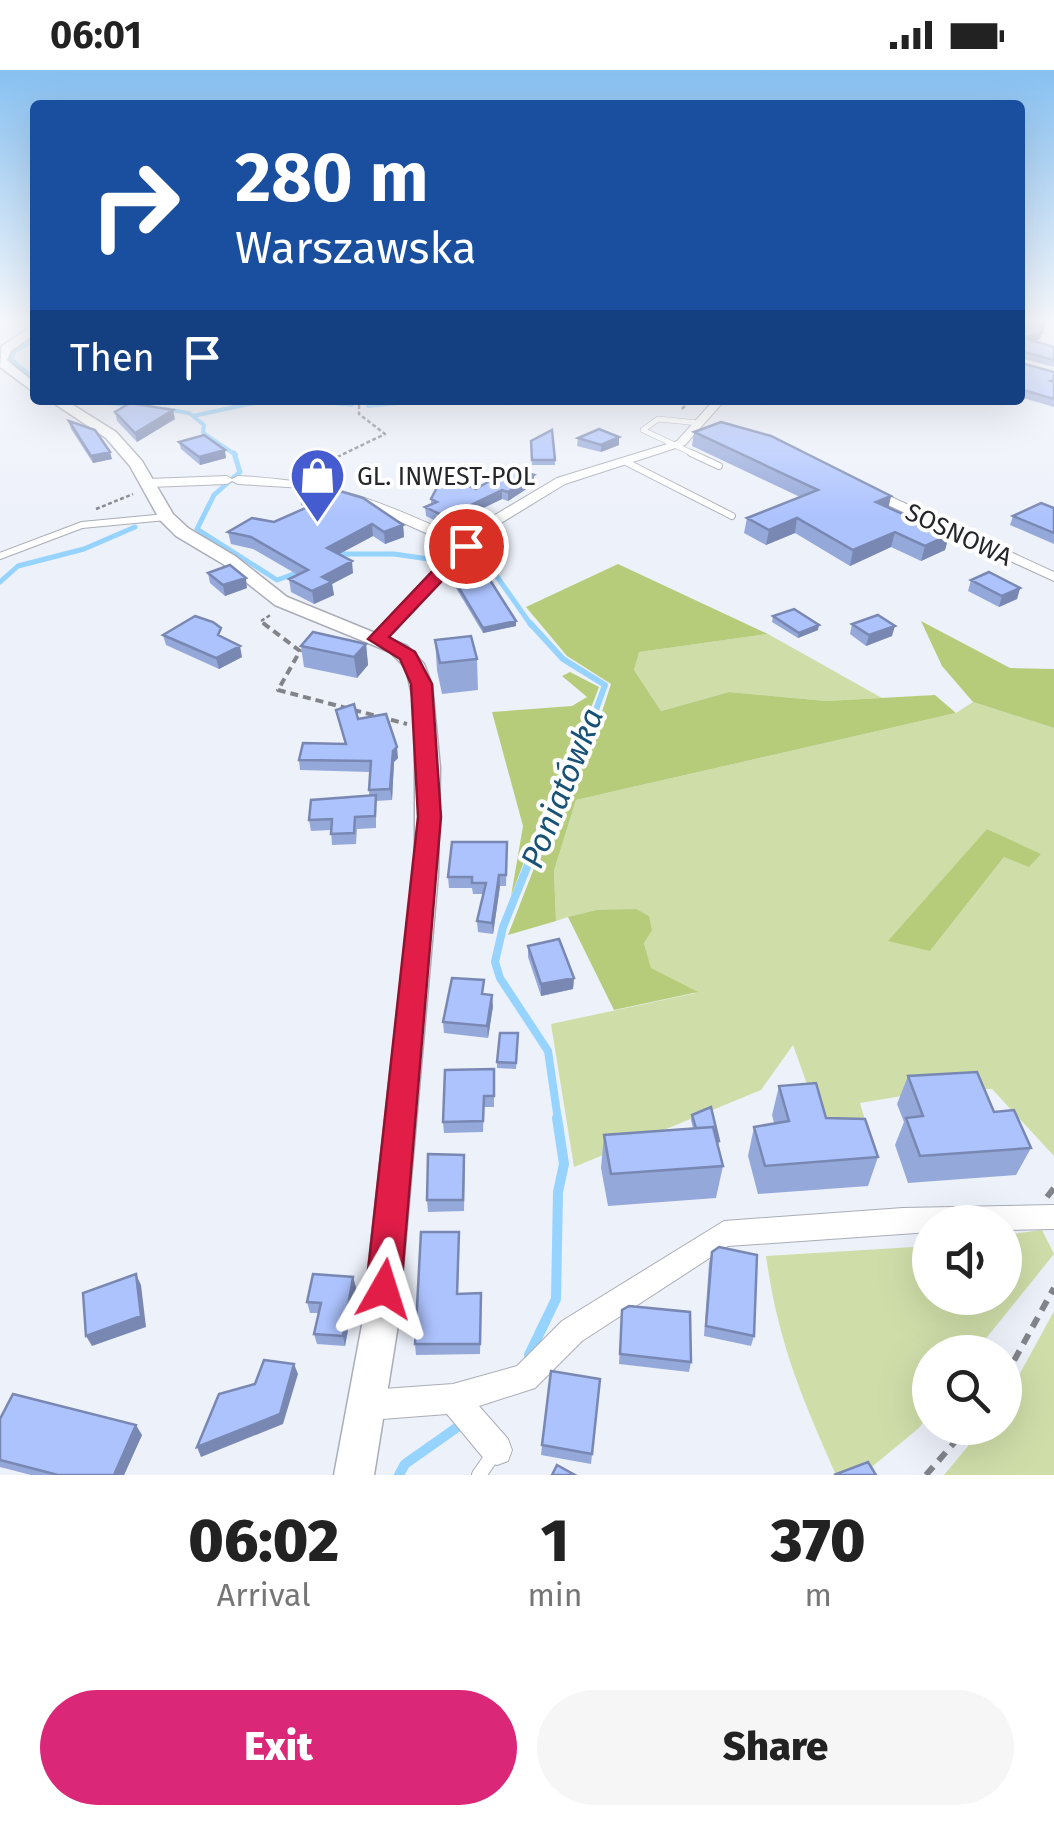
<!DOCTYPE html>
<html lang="en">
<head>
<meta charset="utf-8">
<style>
  :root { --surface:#fff; --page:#f6f6f6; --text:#222; --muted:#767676; --accent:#db2777 }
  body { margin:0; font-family:"Fira Sans",sans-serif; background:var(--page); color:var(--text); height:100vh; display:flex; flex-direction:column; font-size:38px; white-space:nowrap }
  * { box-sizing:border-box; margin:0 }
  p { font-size:32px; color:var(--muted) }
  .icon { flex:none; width:55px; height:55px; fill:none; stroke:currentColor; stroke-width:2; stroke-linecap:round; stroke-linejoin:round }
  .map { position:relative; height:1405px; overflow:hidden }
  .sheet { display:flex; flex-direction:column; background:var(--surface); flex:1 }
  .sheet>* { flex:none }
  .hud { position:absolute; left:30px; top:30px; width:995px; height:305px; border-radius:10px; box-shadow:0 10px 40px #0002; background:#1a4fa0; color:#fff; overflow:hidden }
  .fabs { position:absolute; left:912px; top:1135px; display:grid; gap:20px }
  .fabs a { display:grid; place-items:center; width:110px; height:110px; border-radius:50%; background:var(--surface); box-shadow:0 10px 40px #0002; font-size:50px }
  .pin { position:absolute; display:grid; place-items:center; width:85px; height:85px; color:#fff; margin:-42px; border:5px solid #fff; border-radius:50%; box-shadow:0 2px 10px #0007 }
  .me { position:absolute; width:110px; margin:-55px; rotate:6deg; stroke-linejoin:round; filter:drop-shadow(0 0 8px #0008) }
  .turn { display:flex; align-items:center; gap:35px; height:210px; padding:0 40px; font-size:45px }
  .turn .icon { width:130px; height:130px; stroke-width:2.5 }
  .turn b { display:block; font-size:70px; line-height:85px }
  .then { display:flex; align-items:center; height:95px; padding:0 40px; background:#0003; gap:20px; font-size:38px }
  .eta { display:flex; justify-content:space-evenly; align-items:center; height:170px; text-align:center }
  .eta b { font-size:60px; font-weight:800; line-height:70px }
  .action { display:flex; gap:20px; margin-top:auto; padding:20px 40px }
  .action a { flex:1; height:115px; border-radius:60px; background:var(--accent); color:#fff; font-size:40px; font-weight:800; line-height:115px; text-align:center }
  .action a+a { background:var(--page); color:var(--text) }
  .status { display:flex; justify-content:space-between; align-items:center; height:70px; padding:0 50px; background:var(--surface); direction:ltr }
  .status svg { height:28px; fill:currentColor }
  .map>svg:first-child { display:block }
  .green { fill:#cfdea9; fill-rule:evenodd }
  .forest { fill:#b7cc7a }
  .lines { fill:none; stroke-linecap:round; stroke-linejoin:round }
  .stream-far4 { stroke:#96d3fe; stroke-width:4 }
  .stream-far3 { stroke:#96d3fe; stroke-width:5 }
  .stream-far2 { stroke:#96d3fe; stroke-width:6 }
  .stream-far1 { stroke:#96d3fe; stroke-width:8 }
  .stream { stroke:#96d3fe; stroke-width:10 }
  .service-far2-casing { stroke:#aaadb7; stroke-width:6 }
  .service-far1-casing { stroke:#aaadb7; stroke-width:8 }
  .service-casing { stroke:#aaadb7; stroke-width:16 }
  .minor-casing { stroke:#aaadb7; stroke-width:2 }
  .tertiary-casing { stroke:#aaadb7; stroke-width:3 }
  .path-far2 { stroke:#82848a; stroke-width:2.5; stroke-dasharray:4 2.5; stroke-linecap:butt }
  .path-far1 { stroke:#82848a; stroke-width:4; stroke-dasharray:8 5; stroke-linecap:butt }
  .path { stroke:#82848a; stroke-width:6; stroke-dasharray:11 8; stroke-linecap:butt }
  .service-far2 { stroke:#fff; stroke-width:5 }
  .service-far1 { stroke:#fff; stroke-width:6 }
  .service { stroke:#fff; stroke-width:14 }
  .minor { fill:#fff; fill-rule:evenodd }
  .tertiary { fill:#fff; fill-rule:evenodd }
  .wall { fill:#95a8da }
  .shaded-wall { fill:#7988b2 }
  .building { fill:#adc3fe; stroke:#7988b2; stroke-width:2.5 }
  .route { fill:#e11d48; stroke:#92132f; stroke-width:2.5 }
  .labels { text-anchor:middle; stroke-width:8; stroke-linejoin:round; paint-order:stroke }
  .far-poi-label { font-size:25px; fill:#25262a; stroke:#fefefe; text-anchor:start }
  .far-street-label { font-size:25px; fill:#25262a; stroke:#fefefe }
  .water-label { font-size:32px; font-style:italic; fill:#185377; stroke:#fefefe }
</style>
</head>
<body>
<div class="status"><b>06:01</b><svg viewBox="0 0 49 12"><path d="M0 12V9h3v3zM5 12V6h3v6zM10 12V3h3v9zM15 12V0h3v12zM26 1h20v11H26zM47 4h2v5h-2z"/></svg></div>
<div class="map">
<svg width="1054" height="1405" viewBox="0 0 1054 1405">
  <rect width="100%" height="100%" fill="#edf1fa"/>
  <!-- green -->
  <path class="green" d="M768 564 882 628 826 631 729 622 661 641 634 600 638 582Z
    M973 632 1054 658V1086L992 1019H944L860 1033 869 1063 823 1059 793 975 761 1020 574 1097 551 954 696 923 651 899 644 873 568 847 556 851 554 801 576 730 956 643ZM987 759 1041 785 1004 787 930 881Z
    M1042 1160 1054 1184 975 1282H930V1343L919 1358 862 1405H836C801 1326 778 1272 766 1186L930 1176V1228H1005V1165Z
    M1054 1241V1405H944L983 1358H1005V1331Z"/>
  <!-- forest -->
  <path class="forest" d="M618 494 768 564 639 582 634 600 661 641 729 622 826 631 935 625 956 643 576 730 554 801 556 851 508 865 564 721 581 698 580 681 598 654 611 614 567 586 526 537Z
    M921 551 1010 598 1054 599V658L973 632 942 596Z
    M570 602 599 617 586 651 568 678V696L552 718 511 826 523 756 492 642 572 636 587 627 562 606Z
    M987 759 1041 784 1029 797 1004 787 930 881 888 871Z
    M636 839 649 846 652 860 644 873 651 898 698 922 614 940 568 847 597 840Z"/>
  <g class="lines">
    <!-- stream-far4 -->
    <path class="stream-far4" d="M35 270 15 281 11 289 35 309
      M85 330 133 336
      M306 330 352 335
      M368 336 429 330
      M165 339 189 343 204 355 203 363 236 385
      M193 346 267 330"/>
    <!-- stream-far3 -->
    <path class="stream-far3" d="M234 383 240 402 214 425 197 459 277 510 302 501
      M335 484H394L491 498 531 555
      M0 512 18 496 84 479 135 457"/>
    <!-- stream-far2 -->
    <path class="stream-far2" d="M530 553 563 589 605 615 592 651 574 679 575 696 558 719 537 772"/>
    <!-- stream-far1 -->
    <path class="stream-far1" d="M538 770 503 857 495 892 500 908 548 981 558 1050"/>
    <!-- stream -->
    <path class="stream" d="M529 1285 556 1229 558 1122 564 1094 557 1048
      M399 1405 405 1394 459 1356"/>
    <defs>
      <path id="service-far2" d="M696 385 643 360 658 349 699 353"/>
      <path id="service-far1" d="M691 383 719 396
        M626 392 732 446
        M0 486 82 455 166 447"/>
      <path id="service" d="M479 1405 495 1382"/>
      <path id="minor" d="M714 330H725L685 375 565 414 488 461 382 572 377 573 370 569 372 566 457 477 352 430 304 418 238 414 232 411 227 414 149 417 143 413 149 409 227 406 232 409 238 406C331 410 382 431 464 470L478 455 557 408 677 371Z
        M866 419H874L1054 502V511L866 425Z
        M1054 1135V1159L1005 1160V1152H930V1162L728 1176 582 1271 535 1318 479 1336 508 1369 512 1380 508 1391 497 1395 486 1391 447 1344 369 1350 359 1345 354 1335 359 1325 369 1320 453 1314 517 1296 562 1251 724 1151 903 1138Z"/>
      <path id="tertiary" d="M35 254V264L11 281 7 290 35 313V323L0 297 2 276Z
        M49 330H65L116 362 142 391 173 444 188 458 235 486 287 527 407 576 424 594 432 615 440 698 438 804 398 1255 374 1405H334L362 1255 415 784V639L406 598 390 582 275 535 223 494 176 466 160 450 130 396 106 368Z"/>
    </defs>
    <!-- service-far2 casing -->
    <use href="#service-far2" class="service-far2-casing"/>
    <!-- service-far1 casing -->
    <use href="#service-far1" class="service-far1-casing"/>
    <!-- service casing -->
    <use href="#service" class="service-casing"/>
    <!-- minor casing -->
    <use href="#minor" class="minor-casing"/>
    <!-- tertiary casing -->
    <use href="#tertiary" class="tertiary-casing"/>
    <!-- path-far2 -->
    <path class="path-far2" d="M682 339 690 330
      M302 404 385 364 359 344V330
      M96 439 133 424
      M266 555 261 551 272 544"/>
    <!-- path-far1 -->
    <path class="path-far1" d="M263 553 300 581 278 620 407 654"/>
    <!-- path -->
    <path class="path" d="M1047 1127 1054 1118
      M1005 1307 1054 1218
      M926 1405 967 1358"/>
    <!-- service-far2 -->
    <use href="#service-far2" class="service-far2"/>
    <!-- service-far1 -->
    <use href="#service-far1" class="service-far1"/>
    <!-- service -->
    <use href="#service" class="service"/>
    <!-- minor -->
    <use href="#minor" class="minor"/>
    <!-- tertiary -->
    <use href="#tertiary" class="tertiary"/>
  </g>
  <!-- wall -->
  <path class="wall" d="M1020 252 1040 269 1034 271 1054 277V297L1020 288 1021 293 1054 302V337L1020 327Z
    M115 342 175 349 137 372 117 351Z
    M69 351 112 389 93 393 71 359Z
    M694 362 891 426 888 437 949 465 945 480 921 491 891 477 850 496 795 463 766 475 744 463 747 448 800 427 692 376Z
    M578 368 619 375 601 382 577 376Z
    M531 371 555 390V395H532Z
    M179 372 226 388 200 395 181 379Z
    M534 405V414L508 431 502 429 446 456 426 446 425 437 431 435V429Z
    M300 423 403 455 404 467 385 474 373 466 339 484 353 503 332 514 334 525 314 534 291 522 289 509 298 505 253 479 231 474 228 462 274 452 308 438 301 435Z
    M1054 438V474L1010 455 1013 446Z
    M208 503 247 518 225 526 210 513Z
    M971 510 1020 518 1017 529 999 537 968 521Z
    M456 513 516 556 483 563 456 518Z
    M773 546 818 560 798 568 772 552Z
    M852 554 892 566 866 576 850 564Z
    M163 565 222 567 242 587 219 599 166 575Z
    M435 570 477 589 478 620 442 624 437 600Z
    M366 574 368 595 357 608 304 597 301 576Z
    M336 640 358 649 398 688 394 692 392 730 376 731V758L357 759 356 774 332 775 331 760 311 761 309 750 369 726 370 702 300 700 299 690 345 674Z
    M507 772 506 816H500L493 864 478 862 477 851 484 824H473L472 818H449L448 807Z
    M528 876 574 908 573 919 541 926 528 887Z
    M484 924 493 936 488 968 444 963 443 952Z
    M518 963 516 999 497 998V992Z
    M494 999V1037H484L483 1062 444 1063 443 1052Z
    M908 1006 994 1042 1031 1078 1016 1105 908 1113 895 1075 904 1052 897 1034Z
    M779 1016 826 1048 878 1087 868 1116 758 1124 748 1086 754 1057 774 1053 772 1045Z
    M692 1045 719 1071 718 1076 723 1096 716 1128 608 1136 601 1098 604 1065 693 1058 691 1050Z
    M465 1096 464 1141 428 1142 427 1130Z
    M459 1173 458 1224 481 1234 480 1284 416 1285 415 1274Z
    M712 1182 754 1266 751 1276 704 1266 709 1193Z
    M353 1207 356 1218 345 1276 317 1274 314 1264 319 1243H310L307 1232Z
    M622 1240 691 1292 689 1302 619 1294Z
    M600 1309 591 1394 541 1385 542 1375Z
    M0 1349 142 1365 124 1405H31L0 1397Z"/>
  <!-- shaded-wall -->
  <path class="shaded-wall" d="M1042 263 1040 269 1021 275 1023 268Z
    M173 340 175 349 137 372 135 363Z
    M619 367V375L601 382V375Z
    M225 380 226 388 200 395 199 387Z
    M110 382 112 389 93 393 91 386Z
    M534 405V414L508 431V422Z
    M502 420V429L446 456V447Z
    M891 426 888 440 876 432Z
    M797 448 795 463 766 475 769 460Z
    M372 454 373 466 328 490 327 478Z
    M403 455 404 467 385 474 384 462Z
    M895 462 891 477 850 496 853 480Z
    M949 465 945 480 921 491 925 476Z
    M352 491 353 503 332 514 334 525 314 534 312 521 322 507Z
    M246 508 247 518 225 526 223 515Z
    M1020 518 1017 529 999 537 1002 526Z
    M516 551V556L483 563V558Z
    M819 555 818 560 798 568 799 563Z
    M895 556 892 566 866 576 869 565Z
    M366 574 368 595 357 608 354 587Z
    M240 576 242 587 219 599 216 588Z
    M397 677 398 688 394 692 392 730 390 719 393 681Z
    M499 805 500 816 493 864 492 853Z
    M574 908 573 919 541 926V914Z
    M492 925 493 936 488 968 487 956Z
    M136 1204 141 1215 146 1257 92 1276 86 1266Z
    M353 1207 356 1218 345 1276 343 1266Z
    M294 1294 298 1304 283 1354 201 1387 197 1377Z
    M136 1355 142 1365 124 1405H114Z"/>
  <!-- building -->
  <path class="building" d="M1020 252H1043L1042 263 1023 268 1054 277V290L1020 281Z
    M1020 284 1021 293 1054 302V310L1051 311 1054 312V329L1020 319Z
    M130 333 173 340 135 363 115 342Z
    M69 351 95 360 110 382 91 386Z
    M721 352 771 366 891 426 876 432 949 465 925 476 895 462 853 480 797 448 769 460 747 448 818 420 694 362Z
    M599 359 619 367 601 375 578 368Z
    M552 360 555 390H532L531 371Z
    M204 365 225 380 199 387 179 372Z
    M511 398 534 405 508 422 502 420 446 447 425 437 437 432 431 429 444 404 476 419Z
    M319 415 363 428 403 455 384 462 372 454 327 478 352 491 322 507 332 512 312 521 289 509 308 500 251 467 228 462 252 448 274 452 319 432 300 423Z
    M1041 433 1054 438V463L1013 446Z
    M230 495 246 508 223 515 208 503Z
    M989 502 1020 518 1002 526 971 510Z
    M488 507 516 551 483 558 456 513Z
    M794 539 819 555 799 563 773 546Z
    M878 545 895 556 869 565 852 554Z
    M195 546 213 552 221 558 218 565 240 576 216 588 163 565Z
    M313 562 366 574 354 587 301 576Z
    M471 566 477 589 440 593 435 570Z
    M354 634 358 649 386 644 397 677 393 681 390 719 369 720 371 691 299 690 303 673 346 674 336 640Z
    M376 725 375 746 355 747 354 763 331 764 332 749 309 750 311 730Z
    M452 772H507L506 805H499L492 853 477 851 486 813H472V807H448Z
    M559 869 574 908 541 914 528 876Z
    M452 908 484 910 482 924 492 925 487 956 443 952Z
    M500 963H518L516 993 497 992Z
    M494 999V1026H484L483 1051 443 1052 445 1000Z
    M977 1002 994 1042 1014 1040 1031 1078 920 1086 906 1048 923 1046 908 1006Z
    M816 1013 826 1048 865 1049 878 1087 765 1096 754 1057 789 1051 779 1016Z
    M711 1037 719 1071H717L713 1057 696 1058 692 1045Z
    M713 1057 723 1096 611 1104 604 1065Z
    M428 1084 464 1085 463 1130H427Z
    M421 1162H459L457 1224 481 1223 480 1274H415Z
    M719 1177 757 1185 754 1266 706 1256 712 1182Z
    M136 1204 141 1246 86 1266 83 1223Z
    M313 1204 353 1207 343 1266 314 1264 321 1233 307 1232Z
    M629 1236 690 1242 691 1292 620 1284 622 1240Z
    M264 1290 294 1294 280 1344 197 1377 219 1324 255 1314Z
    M551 1301 600 1309 592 1384 542 1375Z
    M13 1324 136 1355 114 1405H58L0 1390V1349Z
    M868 1392 876 1405H834Z
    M557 1395 575 1405H552Z"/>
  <!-- sky -->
  <linearGradient id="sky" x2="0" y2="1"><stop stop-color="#87c0f1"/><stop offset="0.56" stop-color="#f7f9fd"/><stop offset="1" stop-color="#f7f9fd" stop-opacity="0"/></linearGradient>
  <rect width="1054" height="448" fill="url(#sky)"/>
  <!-- route -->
  <path class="route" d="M460 472 475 476 389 567 415 582 432 614 441 747 401 1219 396 1232 384 1237 371 1232 366 1219 418 747 411 614 400 589 368 569Z"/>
  <!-- icons -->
  <defs>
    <symbol id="shop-pin" viewBox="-11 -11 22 30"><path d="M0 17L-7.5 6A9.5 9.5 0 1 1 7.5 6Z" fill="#445ccf" stroke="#fefefe"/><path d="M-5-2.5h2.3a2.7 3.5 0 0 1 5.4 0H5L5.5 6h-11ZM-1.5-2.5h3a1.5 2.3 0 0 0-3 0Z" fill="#fff"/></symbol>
  </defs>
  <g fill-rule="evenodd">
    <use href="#shop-pin" x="286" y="374" width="63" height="86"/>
  </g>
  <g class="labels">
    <!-- far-poi labels -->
    <g class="far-poi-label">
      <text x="357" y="415">GL. INWEST-POL</text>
    </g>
    <!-- far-street labels -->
    <g class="far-street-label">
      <text transform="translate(959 464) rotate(25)" y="9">SOSNOWA</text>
    </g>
    <!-- water labels -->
    <g class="water-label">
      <text transform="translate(562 718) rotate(-68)" y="11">Poniatówka</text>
    </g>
  </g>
</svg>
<div class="fabs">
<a><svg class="icon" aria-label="sound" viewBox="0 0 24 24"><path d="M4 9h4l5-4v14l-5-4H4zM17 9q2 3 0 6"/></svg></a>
<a><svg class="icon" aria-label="search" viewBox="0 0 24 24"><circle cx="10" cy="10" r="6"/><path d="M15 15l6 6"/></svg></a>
</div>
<div class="pin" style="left:466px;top:476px;background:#d93025"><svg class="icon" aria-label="arrive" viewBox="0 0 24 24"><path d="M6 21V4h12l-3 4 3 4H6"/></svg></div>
<svg class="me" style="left:384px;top:1219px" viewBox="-20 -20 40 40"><path d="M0-17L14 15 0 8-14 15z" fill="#e11d48" stroke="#fff" stroke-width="4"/></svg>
<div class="hud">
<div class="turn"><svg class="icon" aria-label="right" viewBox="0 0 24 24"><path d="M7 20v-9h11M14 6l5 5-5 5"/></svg><div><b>280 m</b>Warszawska</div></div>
<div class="then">Then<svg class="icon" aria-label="arrive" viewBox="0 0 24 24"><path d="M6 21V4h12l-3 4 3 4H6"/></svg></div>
</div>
</div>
<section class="sheet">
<div class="eta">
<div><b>06:02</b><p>Arrival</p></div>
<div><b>1</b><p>min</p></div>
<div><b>370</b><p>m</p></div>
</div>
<div class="action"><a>Exit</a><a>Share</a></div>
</section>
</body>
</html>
